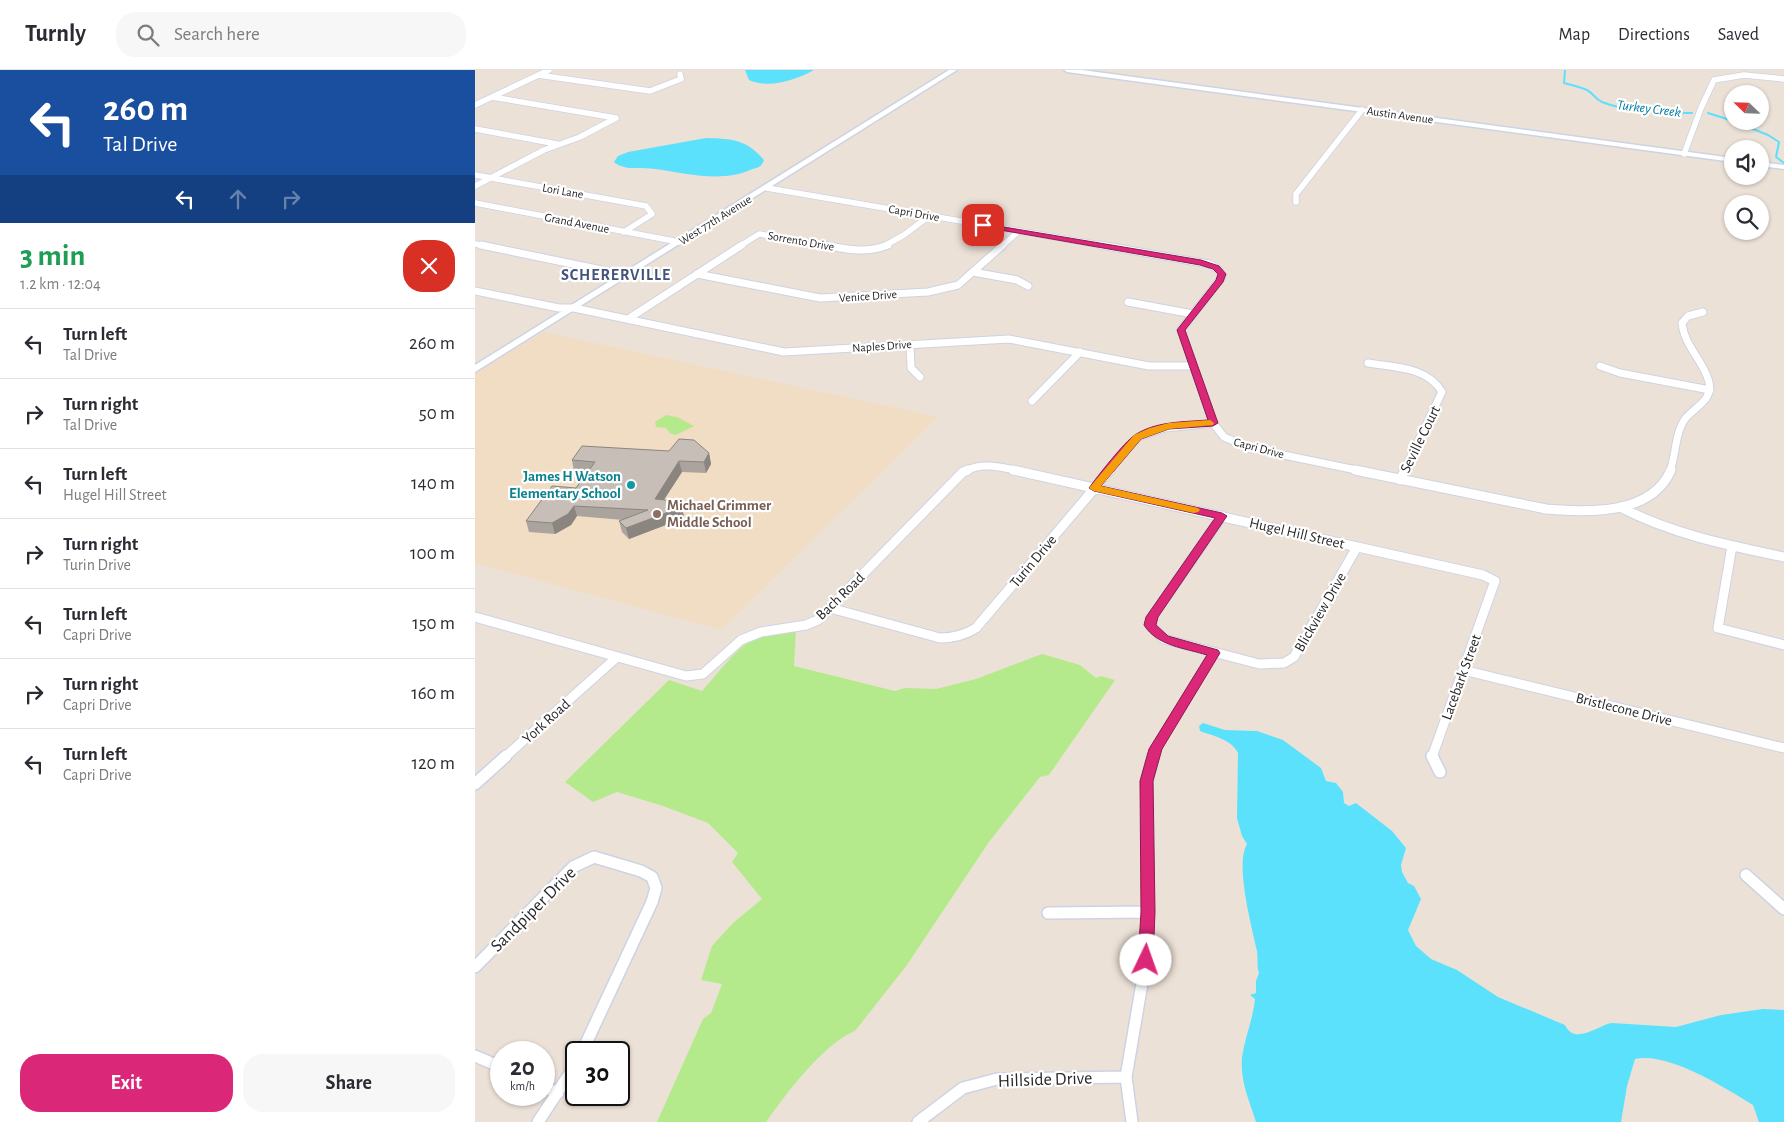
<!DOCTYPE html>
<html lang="en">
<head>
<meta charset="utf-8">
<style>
  :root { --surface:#fff; --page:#f7f7f7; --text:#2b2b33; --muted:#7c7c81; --line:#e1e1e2; --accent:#db2777 }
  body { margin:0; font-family:"Alegreya Sans",sans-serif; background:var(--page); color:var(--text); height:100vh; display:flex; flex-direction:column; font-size:19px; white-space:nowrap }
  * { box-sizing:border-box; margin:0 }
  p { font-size:16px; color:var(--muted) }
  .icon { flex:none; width:28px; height:28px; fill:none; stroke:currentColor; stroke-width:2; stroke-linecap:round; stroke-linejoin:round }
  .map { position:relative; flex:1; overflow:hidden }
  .sheet { display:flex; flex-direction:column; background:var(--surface); width:475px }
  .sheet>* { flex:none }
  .top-card { background:#1a4fa0; color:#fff; overflow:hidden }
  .needle { width:32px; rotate:293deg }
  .fabs { position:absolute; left:1249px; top:15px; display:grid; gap:10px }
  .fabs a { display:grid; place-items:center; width:45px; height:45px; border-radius:50%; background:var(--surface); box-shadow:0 1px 4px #0004; font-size:25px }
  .speed { position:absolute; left:15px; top:971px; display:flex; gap:10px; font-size:25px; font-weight:700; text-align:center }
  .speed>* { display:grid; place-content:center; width:65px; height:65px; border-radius:50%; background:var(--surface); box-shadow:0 1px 4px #0004; line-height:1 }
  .speed small { font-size:12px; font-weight:400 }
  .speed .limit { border:2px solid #111; border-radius:8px; background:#fff; color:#111 }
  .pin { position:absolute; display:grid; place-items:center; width:42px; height:42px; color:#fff; margin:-21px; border-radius:10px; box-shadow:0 2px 8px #0006 }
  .me { position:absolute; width:55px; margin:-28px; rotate:3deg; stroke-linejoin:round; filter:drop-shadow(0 0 4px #0008) }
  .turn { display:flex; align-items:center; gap:18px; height:105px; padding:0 20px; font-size:22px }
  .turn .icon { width:65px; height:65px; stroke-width:2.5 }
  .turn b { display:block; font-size:35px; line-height:42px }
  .lanes { display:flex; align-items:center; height:48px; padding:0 20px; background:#0003; justify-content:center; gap:25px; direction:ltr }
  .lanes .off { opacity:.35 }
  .round { display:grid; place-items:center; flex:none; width:52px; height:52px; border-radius:20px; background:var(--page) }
  .headline { display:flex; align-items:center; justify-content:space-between; height:85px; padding:0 20px }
  h1 { font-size:30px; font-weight:600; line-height:38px; color:#1e9e55 }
  .cta { display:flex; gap:10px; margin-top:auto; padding:10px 20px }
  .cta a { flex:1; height:58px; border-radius:20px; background:var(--accent); color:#fff; font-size:20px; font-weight:600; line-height:58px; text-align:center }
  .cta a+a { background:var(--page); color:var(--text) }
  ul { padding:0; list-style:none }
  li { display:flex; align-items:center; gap:15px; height:70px; padding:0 20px; border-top:1px solid var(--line) }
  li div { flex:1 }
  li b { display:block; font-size:19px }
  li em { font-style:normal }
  header { display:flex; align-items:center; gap:30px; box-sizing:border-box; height:70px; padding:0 25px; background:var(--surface); border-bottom:1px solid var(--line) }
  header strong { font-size:24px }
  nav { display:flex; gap:28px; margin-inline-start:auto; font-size:18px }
  .search { width:350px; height:45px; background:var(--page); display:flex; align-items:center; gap:12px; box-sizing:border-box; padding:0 18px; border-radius:20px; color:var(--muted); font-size:19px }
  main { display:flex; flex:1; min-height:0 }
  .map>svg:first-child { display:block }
  .education { fill:#f0ddc3 }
  .green { fill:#b5ea8c }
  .water { fill:#5ce1fc }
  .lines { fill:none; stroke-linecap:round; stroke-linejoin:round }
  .stream { stroke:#5ce1fc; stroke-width:2 }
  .street-far3-casing { stroke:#ccd3e3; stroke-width:7 }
  .street-far2-casing { stroke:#ccd3e3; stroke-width:9 }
  .street-far1-casing { stroke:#ccd3e3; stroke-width:11 }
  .street-casing { stroke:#ccd3e3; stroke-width:14 }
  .secondary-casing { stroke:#ccd3e3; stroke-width:3 }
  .street-far3 { stroke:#fff; stroke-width:5.5 }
  .street-far2 { stroke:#fff; stroke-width:7 }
  .street-far1 { stroke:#fff; stroke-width:9 }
  .street { stroke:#fff; stroke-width:11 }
  .secondary { fill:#fff; fill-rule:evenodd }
  .wall { fill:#aba39d }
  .shaded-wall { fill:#8b8580 }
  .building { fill:#c7beb7; stroke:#8b8580 }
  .route { fill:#db2777; stroke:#8e194d }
  .slow { fill:#f59e0b }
  .culture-dot { fill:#0f9aa8; stroke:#fff; stroke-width:2 }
  .education-dot { fill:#8d6e63; stroke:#fff; stroke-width:2 }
  .labels { text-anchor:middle; stroke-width:4.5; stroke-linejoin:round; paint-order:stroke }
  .far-street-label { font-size:12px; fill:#272727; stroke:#fff }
  .far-water-label { font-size:14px; font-style:italic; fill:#007ba3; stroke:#fff }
  .street-label { font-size:15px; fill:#272727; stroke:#fff }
  .culture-label { font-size:15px; font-weight:bold; fill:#0d838f; stroke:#fff; text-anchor:end }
  .education-label { font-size:15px; font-weight:bold; fill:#785e54; stroke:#fff; text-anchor:start }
  .far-district-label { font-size:16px; font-weight:bold; letter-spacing:1px; fill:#43537d; stroke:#fff }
  .near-street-label { font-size:18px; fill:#272727; stroke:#fff }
</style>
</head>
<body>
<header>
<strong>Turnly</strong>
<div class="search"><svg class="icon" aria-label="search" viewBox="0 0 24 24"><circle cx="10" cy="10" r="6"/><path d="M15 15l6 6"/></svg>Search here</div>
<nav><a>Map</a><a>Directions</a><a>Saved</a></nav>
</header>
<main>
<section class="sheet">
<div class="top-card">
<div class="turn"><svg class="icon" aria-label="left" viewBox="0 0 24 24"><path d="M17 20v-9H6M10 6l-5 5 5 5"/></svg><div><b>260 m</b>Tal Drive</div></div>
<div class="lanes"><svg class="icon" aria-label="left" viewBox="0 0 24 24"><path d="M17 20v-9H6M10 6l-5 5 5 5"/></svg><svg class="icon off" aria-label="ahead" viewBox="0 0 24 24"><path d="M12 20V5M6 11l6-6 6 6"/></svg><svg class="icon off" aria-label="right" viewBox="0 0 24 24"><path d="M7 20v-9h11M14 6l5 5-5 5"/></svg></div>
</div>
<div class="headline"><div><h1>3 min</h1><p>1.2 km · 12:04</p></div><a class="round" style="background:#d93025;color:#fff"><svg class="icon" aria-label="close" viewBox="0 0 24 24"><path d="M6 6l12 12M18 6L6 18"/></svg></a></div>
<ul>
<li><svg class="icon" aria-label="left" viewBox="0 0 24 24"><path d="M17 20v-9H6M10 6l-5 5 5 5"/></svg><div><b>Turn left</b><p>Tal Drive</p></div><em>260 m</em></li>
<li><svg class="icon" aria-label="right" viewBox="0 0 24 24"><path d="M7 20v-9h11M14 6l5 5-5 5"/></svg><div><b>Turn right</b><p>Tal Drive</p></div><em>50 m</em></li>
<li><svg class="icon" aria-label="left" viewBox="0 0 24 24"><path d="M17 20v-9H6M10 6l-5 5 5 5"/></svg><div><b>Turn left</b><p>Hugel Hill Street</p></div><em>140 m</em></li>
<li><svg class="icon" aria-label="right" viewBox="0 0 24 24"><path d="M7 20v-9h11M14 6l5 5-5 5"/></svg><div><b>Turn right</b><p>Turin Drive</p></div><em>100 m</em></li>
<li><svg class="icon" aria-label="left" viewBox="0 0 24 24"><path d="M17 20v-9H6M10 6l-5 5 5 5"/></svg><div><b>Turn left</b><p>Capri Drive</p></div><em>150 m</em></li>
<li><svg class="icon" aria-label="right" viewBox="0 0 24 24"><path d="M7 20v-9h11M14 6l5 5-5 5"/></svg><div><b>Turn right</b><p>Capri Drive</p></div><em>160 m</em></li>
<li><svg class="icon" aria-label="left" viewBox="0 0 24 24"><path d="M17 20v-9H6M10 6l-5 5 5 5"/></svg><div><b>Turn left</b><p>Capri Drive</p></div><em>120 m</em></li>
</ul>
<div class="cta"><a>Exit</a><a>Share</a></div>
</section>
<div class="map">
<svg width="1309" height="1052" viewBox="0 0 1309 1052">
  <rect width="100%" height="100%" fill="#ece1d7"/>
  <!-- education -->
  <path class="education" d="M69 262 463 347 246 560 0 493V303Z"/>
  <!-- green -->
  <path class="green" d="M191 345 202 347 219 356 201 365 196 364 191 358 181 357 180 352Z
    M321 560 319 596 420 621 430 618 461 619 501 609 567 584 605 595 621 608 626 606 640 610 574 705 565 707 514 772 432 895 380 961C348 974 311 1024 291 1052H182L228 949 236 943 247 914 226 910 237 876 258 853 287 829 257 792 263 783 233 753 188 736 142 722 118 732 90 712 194 610 227 621C239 608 259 581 274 572 288 565 305 563 321 560Z"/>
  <!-- water -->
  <path class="water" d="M270 0H339C320 10 295 19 274 10Z
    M231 68C257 69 271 69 289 90 286 98 283 97 275 100 245 113 211 103 180 99 167 97 148 101 139 92L143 86 153 82Z
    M728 653 750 660 782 661 808 670 846 698 851 711 861 713 868 722 869 733 874 736 881 733 917 761 931 778 926 795 927 802 933 813 939 816 946 829 933 860 941 876 956 889 982 900 1023 927 1090 955C1100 976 1123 955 1137 953L1201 957 1246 945 1288 939 1309 940V1052H1284L1278 1035C1251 1018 1192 981 1160 989L1152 1016 1146 1052H781C774 1029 765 1012 767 987 770 967 778 949 780 929L775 925 781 923V911L784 903C781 895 784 886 781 877 776 853 760 794 772 774L767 766 762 748 763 683C756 669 738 666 725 661L724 656Z"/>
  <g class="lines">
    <!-- stream -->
    <path class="stream" d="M1090 0 1089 13C1096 15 1105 17 1112 20 1118 23 1120 29 1127 32 1155 43 1187 42 1217 43
      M1233 43 1258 51
      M1258 51 1293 65 1304 72 1301 87 1309 93"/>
    <defs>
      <path id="street-far3" d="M63 5 175 21 206 9 205 4
        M17 27 141 48
        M0 35 74 0
        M0 59 82 74
        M1209 84 1226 38 1239 10 1269 5 1309 9
        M0 105 171 136 177 144 149 162
        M0 116 69 80 105 67 141 48
        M292 118 632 176
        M821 132V124L887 40
        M0 133 204 172
        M0 174 12 176
        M265 176 284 164 356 176
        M409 176 429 165 454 146
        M527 176 544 161"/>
      <path id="street-far2" d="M6 175 151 205
        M348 175C371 179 390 184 413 175
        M625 175 734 194 744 200 747 207 706 260 738 353 749 367 775 378 886 401
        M498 202 542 210 553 216
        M222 204 345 228 453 222 483 215 528 175
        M0 221 84 238H99L309 282 534 269 674 296H718
        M653 232 718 244
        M153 249 267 175
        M435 275 436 298 445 307
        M893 293C919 297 953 297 967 322L929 401
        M1125 296 1145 303 1235 320
        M557 331 605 282
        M490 401C508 392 526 397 544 401
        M634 401 663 367 690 358 738 353
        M1195 401C1201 385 1200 363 1210 349 1219 337 1238 331 1234 312 1229 291 1209 276 1207 253L1213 246 1228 242"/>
      <path id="street-far1" d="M538 400 1008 505 1020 511 957 687
        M880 400 1071 439C1113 442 1176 446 1196 400
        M925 410 930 400
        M1145 437C1197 464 1252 475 1309 487
        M747 446 677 547 675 555 689 569 784 594 809 593 819 587 882 477
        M1257 476 1243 558 1309 575
        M355 538 465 568C478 568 490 565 501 558L635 400
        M0 547 211 606 228 604 266 570 286 562 331 555 343 550 488 402 493 400
        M988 600 1309 678
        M30 687 141 588
        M678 687 680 679 739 583"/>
      <path id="street" d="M957 686 965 702
        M0 714 31 686
        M1271 805 1309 839
        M573 843 673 842
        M0 897 98 797 119 787 166 801 177 807 181 818 177 832 107 982
        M0 986 26 997
        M69 1017 83 1023
        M63 1052 101 994
        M443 1052 488 1018 522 1009 651 1007
        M657 1052 651 1007 671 890 673 842 672 711 678 686"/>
      <path id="secondary" d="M474 0H482L0 302V295Z
        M589 0H607L1258 88V92L592 2Z
        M1285 92 1309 95V99L1285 96Z"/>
    </defs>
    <!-- street-far3 casing -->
    <use href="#street-far3" class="street-far3-casing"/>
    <!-- street-far2 casing -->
    <use href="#street-far2" class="street-far2-casing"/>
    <!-- street-far1 casing -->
    <use href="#street-far1" class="street-far1-casing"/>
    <!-- street casing -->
    <use href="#street" class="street-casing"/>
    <!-- secondary casing -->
    <use href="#secondary" class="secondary-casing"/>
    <!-- street-far3 -->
    <use href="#street-far3" class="street-far3"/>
    <!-- street-far2 -->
    <use href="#street-far2" class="street-far2"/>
    <!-- street-far1 -->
    <use href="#street-far1" class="street-far1"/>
    <!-- street -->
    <use href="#street" class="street"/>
    <!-- secondary -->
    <use href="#secondary" class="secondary"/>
  </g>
  <!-- wall -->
  <path class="wall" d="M194 381 234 383 236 394 231 403 207 402 189 430 207 437 209 448 154 469 147 462 144 451 148 450 102 446 96 455 80 464 54 462 51 451 101 418 113 402 99 401 97 390Z"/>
  <!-- shaded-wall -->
  <path class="shaded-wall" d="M234 383 236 394 231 403 229 392Z
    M204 391 207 402 182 440 180 429Z
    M99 436 102 446 96 455 80 464 77 453Z
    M207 437 209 448 154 469 151 458Z"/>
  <!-- building -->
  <path class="building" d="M204 369 219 370 234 383 229 392 204 391 180 429 200 431 207 437 151 458 144 451 173 440 99 436 93 444 77 453 51 451 77 416 101 418 120 392 97 390 107 376 194 381Z"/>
  <!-- route -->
  <path class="route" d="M505 153 726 190 744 196 751 204 748 212 710 260 743 353 738 356 694 359 666 369 626 416 747 443 752 446 683 547 681 555 693 566 743 580 745 583 687 679 678 711 680 842 678 890 676 894 671 896 666 894 663 890 666 842 665 711 674 679 732 585C710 578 682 576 669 555L671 547 740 448 619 421 614 418C622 407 650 371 660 365 681 351 709 352 733 350L702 260 741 210 743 204 738 199 725 195 508 157 504 155Z"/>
  <!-- slow -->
  <path class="slow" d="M735 350 739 353 738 355 694 359 666 369 626 416 723 438 725 440 723 442 719 443 619 421 614 418 659 365 675 358 694 353Z"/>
  <!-- markers -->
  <circle class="culture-dot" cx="156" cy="415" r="5"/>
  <circle class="education-dot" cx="182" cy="444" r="5"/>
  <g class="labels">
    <!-- far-street labels -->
    <g class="far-street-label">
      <text transform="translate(925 45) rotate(8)" y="4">Austin Avenue</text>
      <text transform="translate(88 121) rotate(10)" y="4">Lori Lane</text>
      <text transform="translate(439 143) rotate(10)" y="4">Capri Drive</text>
      <text transform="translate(240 150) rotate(-32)" y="4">West 77th Avenue</text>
      <text transform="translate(102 153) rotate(11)" y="4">Grand Avenue</text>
      <text transform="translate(326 171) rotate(10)" y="4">Sorrento Drive</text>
      <text transform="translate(393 226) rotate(-4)" y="4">Venice Drive</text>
      <text transform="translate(407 276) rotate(-4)" y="4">Naples Drive</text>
      <text transform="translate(784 378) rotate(15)" y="4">Capri Drive</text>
    </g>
    <!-- far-water labels -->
    <g class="far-water-label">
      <text transform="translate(1174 38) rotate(7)" y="5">Turkey Creek</text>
    </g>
    <!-- street labels -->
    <g class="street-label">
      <text transform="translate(945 369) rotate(-64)" y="5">Seville Court</text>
      <text transform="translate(822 463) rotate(13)" y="5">Hugel Hill Street</text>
      <text transform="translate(558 491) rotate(-50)" y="5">Turin Drive</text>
      <text transform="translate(365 526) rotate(-44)" y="5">Bach Road</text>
      <text transform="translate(845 542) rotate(-60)" y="5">Blickview Drive</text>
      <text transform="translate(986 607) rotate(-70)" y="5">Lacebark Street</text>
      <text transform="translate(1149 639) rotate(14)" y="5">Bristlecone Drive</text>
      <text transform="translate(71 651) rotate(-42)" y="5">York Road</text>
    </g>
    <!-- culture labels -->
    <g class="culture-label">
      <text x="146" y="411">James H Watson<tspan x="146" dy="17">Elementary School</tspan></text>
    </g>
    <!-- education labels -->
    <g class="education-label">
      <text x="192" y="440">Michael Grimmer<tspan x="192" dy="17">Middle School</tspan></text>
    </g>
    <!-- far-district labels -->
    <g class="far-district-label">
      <text x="141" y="210">SCHERERVILLE</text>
    </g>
    <!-- near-street labels -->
    <g class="near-street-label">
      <text transform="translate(58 839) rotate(-45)" y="6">Sandpiper Drive</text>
      <text transform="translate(570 1009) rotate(-2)" y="6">Hillside Drive</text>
    </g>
  </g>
</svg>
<div class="fabs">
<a><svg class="needle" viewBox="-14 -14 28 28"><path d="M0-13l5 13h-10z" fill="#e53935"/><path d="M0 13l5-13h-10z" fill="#7c7c81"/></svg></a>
<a><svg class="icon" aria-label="sound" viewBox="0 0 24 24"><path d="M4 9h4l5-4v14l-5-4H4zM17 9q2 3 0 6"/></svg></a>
<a><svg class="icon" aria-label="search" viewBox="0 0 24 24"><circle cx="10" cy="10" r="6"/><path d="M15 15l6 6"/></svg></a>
</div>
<div class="speed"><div>20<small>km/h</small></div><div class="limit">30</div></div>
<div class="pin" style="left:508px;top:155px;background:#d93025"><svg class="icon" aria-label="arrive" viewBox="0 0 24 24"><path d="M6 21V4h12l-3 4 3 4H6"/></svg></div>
<svg class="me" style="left:671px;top:890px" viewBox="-20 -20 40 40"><circle r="19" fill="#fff"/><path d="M0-13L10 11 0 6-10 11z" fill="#db2777"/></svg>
</div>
</main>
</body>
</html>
